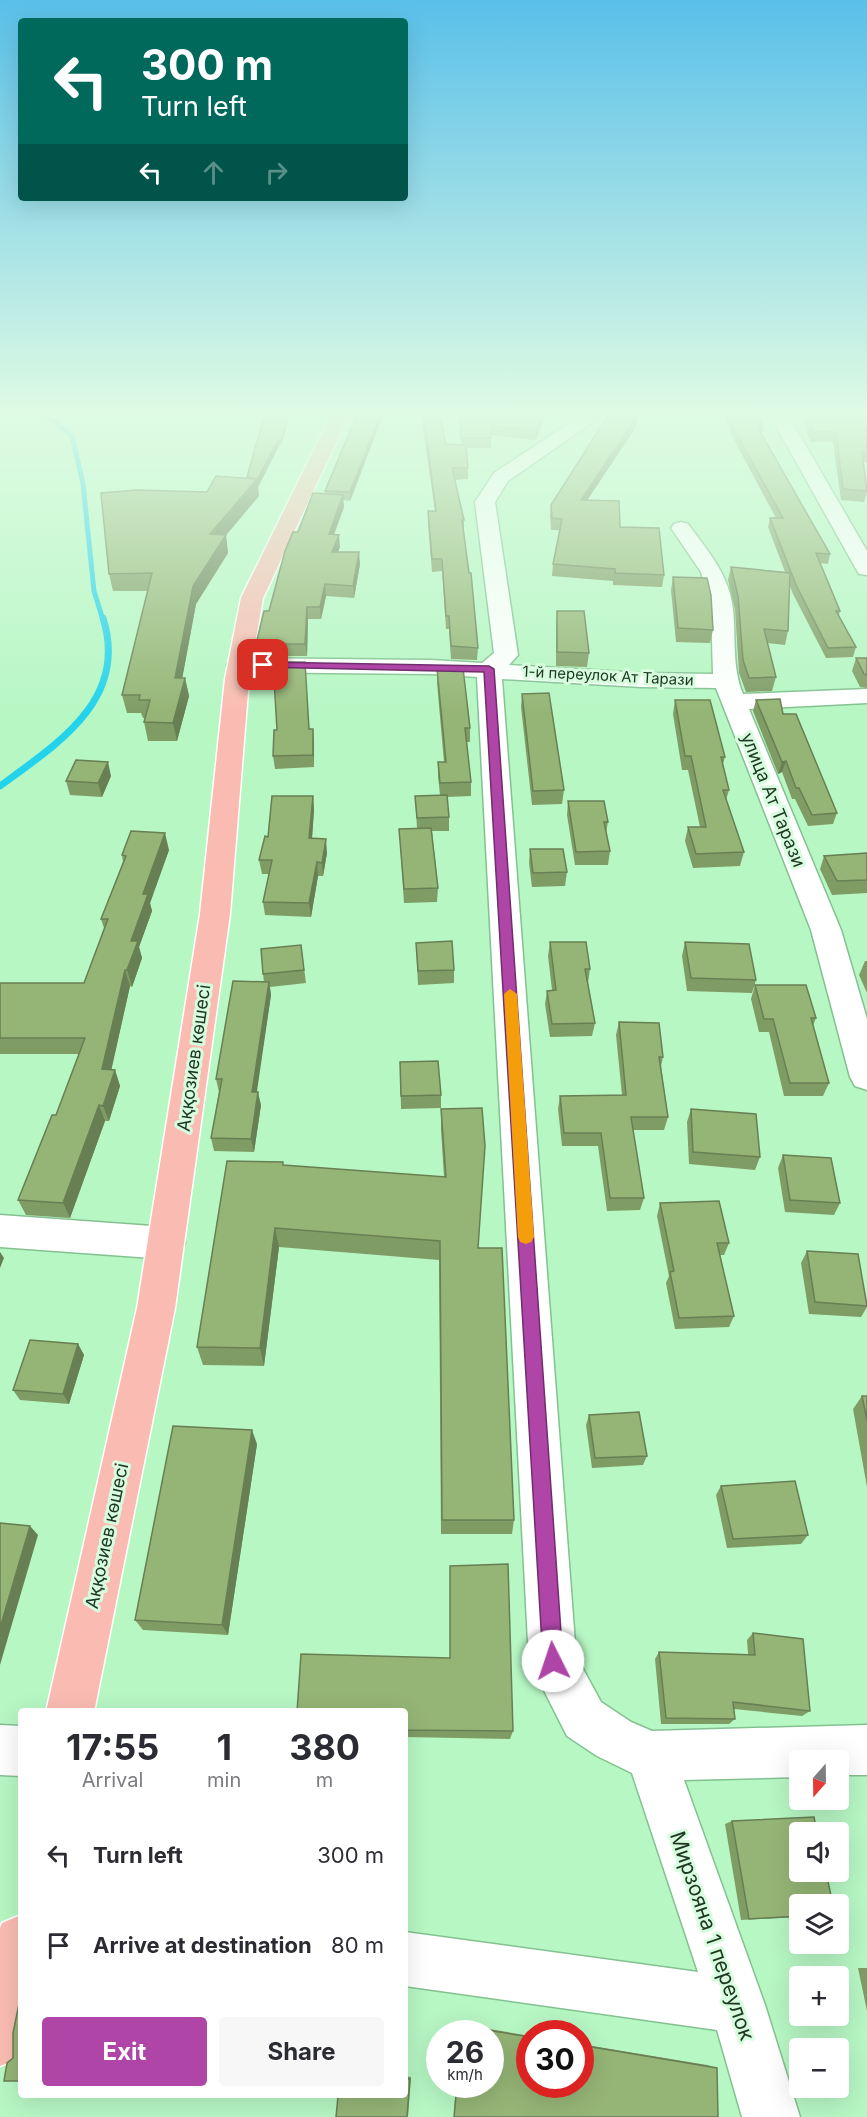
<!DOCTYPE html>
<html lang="en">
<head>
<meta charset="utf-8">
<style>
  :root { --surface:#fff; --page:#f7f7f7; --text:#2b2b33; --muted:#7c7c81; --accent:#ae45a7 }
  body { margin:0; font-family:Inter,sans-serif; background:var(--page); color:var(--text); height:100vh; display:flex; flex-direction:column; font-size:22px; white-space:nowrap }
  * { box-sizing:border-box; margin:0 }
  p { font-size:20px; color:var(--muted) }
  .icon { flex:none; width:33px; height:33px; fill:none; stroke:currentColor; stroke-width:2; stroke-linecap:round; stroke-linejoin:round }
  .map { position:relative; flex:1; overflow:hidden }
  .panel { position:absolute; left:18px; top:1708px; width:390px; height:390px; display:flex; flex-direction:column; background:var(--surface); border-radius:6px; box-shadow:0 6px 24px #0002 }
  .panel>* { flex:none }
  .guide { position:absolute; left:18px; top:18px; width:390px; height:183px; border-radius:6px; box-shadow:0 6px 24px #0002; background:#00695c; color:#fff; overflow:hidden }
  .needle { width:39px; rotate:200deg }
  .controls { position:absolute; left:789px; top:1750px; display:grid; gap:12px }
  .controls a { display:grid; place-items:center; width:60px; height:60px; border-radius:6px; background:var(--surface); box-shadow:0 6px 24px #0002; font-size:30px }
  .speed { position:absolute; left:426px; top:2020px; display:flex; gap:12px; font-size:30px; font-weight:700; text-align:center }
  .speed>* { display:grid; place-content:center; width:78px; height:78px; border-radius:50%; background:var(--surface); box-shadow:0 6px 24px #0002; line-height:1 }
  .speed small { font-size:15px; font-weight:400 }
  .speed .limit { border:9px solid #d22; background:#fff; color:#111 }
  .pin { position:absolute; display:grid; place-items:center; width:51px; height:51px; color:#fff; margin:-26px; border-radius:12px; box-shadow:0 3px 9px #0006 }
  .me { position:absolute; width:66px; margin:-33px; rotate:356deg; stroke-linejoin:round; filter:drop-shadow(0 0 4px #0008) }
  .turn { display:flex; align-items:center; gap:21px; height:126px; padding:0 24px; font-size:27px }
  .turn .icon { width:78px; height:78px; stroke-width:2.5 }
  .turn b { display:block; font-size:42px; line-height:51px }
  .lanes { display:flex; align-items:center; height:57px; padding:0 24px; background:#0003; justify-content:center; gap:30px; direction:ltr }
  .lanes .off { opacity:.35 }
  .eta { display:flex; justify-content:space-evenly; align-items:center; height:102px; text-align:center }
  .eta b { font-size:36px; font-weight:700; line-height:42px }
  .primary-button { display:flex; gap:12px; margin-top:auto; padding:12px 24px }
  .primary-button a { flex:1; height:69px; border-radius:6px; background:var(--accent); color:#fff; font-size:24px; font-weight:700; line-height:69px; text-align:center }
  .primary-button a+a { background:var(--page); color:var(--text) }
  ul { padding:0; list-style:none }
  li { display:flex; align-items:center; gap:18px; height:90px; padding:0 24px }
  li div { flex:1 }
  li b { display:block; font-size:22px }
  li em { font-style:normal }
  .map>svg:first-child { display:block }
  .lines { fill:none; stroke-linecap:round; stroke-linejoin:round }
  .stream-far1 { stroke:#23d2eb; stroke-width:5 }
  .stream { stroke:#23d2eb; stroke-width:7 }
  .minor-casing { stroke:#83c191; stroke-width:3 }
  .major-casing { stroke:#fff; stroke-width:3 }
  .minor { fill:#fff; fill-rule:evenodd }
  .major { fill:#fabcb2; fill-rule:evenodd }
  .wall { fill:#809c65 }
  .shaded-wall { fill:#687f53 }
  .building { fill:#95b576; stroke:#687f53; stroke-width:1.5 }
  .route { fill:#ae45a7; stroke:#712d6d; stroke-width:1.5 }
  .slow { fill:#f59e0b }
  .labels { text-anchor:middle; stroke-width:6; stroke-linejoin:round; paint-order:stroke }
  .far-street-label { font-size:15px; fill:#1d3723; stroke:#d7fdde }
  .street-label { font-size:18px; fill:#1d3723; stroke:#d7fdde }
  .near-street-label { font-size:21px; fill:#1d3723; stroke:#d7fdde }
</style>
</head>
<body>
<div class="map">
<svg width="867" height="2117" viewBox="0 0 867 2117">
  <rect width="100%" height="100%" fill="#b7f7c4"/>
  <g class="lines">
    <!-- stream-far1 -->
    <path class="stream-far1" d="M42 417 51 419 72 436 83 484 94 591 103 620"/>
    <!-- stream -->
    <path class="stream" d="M0 786C57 744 129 700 103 618"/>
    <defs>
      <path id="minor" d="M579 417H600L508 481 495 502 518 655 509 665 641 673 713 674 711 608 701 572 671 528 674 524 681 522 688 524C708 551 730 576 733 610 736 638 732 668 743 694L867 689V703L749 709 841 930 867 1019V1090L855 1086 850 1077 811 930 716 688 641 687 502 679 576 1656 601 1702 631 1722 652 1731 867 1725V1775H838V1761H800V1777L684 1780 765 2005 800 2117H742L717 2030 405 1986V1932L698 1972 632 1773 597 1756 567 1736 529 1661 477 677 431 674 239 672 231 670 227 665 231 660 239 658 431 660 482 663 494 653 475 502 494 473Z
        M771 417H789L867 551V575L859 574 856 569Z
        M0 1215 166 1227 179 1231 185 1243 179 1255 166 1259 0 1247Z
        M0 1725 21 1726V1776L0 1775Z"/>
      <path id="major" d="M330 417H348L263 598 249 679 230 914 175 1308 94 1712H46L137 1308 200 914 225 679 241 598Z
        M21 1915V2055L20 2058 0 2066V1928L2 1923Z"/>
    </defs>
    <!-- minor casing -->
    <use href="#minor" class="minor-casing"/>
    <!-- major casing -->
    <use href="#major" class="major-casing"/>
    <!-- minor -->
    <use href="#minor" class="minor"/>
    <!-- major -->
    <use href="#major" class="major"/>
  </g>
  <!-- wall -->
  <path class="wall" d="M264 417H289L281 446H279L258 487 259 496 226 535 228 553 196 604 182 678H185L189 696 177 741H148L144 722 145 718H143L141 713H127L122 695 148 591H113L109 574 248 479Z
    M356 417H384L382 423H380L350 501 343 500 344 507 334 535 340 547 338 552 360 564 354 598 326 596 321 619H308L307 656H258L256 644 298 532 325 494V491Z
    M423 417 446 444 461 445 460 417H545L535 440 491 435V448H466L468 468V479L455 480 464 520V532H463L478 648 477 660 451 659 449 629H446L442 571 432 572 428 523V511H435L423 429Z
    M607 417H637L636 427 587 500 620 527 664 575 662 587 613 585V581L552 576 553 564 560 530H551L550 516 551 505Z
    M724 417H759L763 428 762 434 830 554 828 564 820 563 840 611 839 615 856 647 853 657 826 658 793 594 789 584 788 631 785 645 767 643 776 677 772 691 746 692 739 673 735 610 728 580 731 567 785 572 768 527 770 518H776L732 436Z
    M802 417H864L867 422V462H863L867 492 864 502 841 500 833 442H810Z
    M673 577 713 630 710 643 676 642 671 590Z
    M557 611 589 653 587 667 556 666V624Z
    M856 658H867V688L860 687 852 671Z
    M437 669 470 728V742H466L471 782V796L447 797 449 817V831H432L438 888 437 902 404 903 399 829 417 828 415 796 440 795 438 776V762H444L437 683Z
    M522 694 564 790 562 804 532 805 521 707Z
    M675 700 725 757 723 764 729 790 726 800 744 852 740 866 693 868 685 841 688 827H700L688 770H682L673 714Z
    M756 700 783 714 837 813 833 824 808 826 795 799H792L782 772 778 774 753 711Z
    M310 729H313L314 767 275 769 273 756Z
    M111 776 102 797 70 795 66 781Z
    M313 796 314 810 312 838 327 853 323 876H318L311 917 265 915 263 902 269 874H262L259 860 268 837Z
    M568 801 608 822 606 833 610 851 608 865H575L567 815Z
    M530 849 567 872 565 886 532 887 529 863Z
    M169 850 150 903 152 911 139 947 142 958 132 987 130 986 111 1070H115L120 1086 109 1121H105L70 1218 26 1215 18 1200 56 1115 79 1054H0V983H84L104 928 101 919 123 862 122 855Z
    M867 853V893L832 895 820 869 824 856Z
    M550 942 590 969 588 983 595 1023 592 1036 550 1037 545 1004 547 991 552 990 548 956Z
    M685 942 756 980 752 993 687 991 682 956Z
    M416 943 454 970V983L418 985Z
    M301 945 306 983 270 987 271 995 256 1092 261 1105 254 1152 214 1151 211 1138 219 1092 216 1079 264 982 263 974Z
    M865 961H867V993L859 975Z
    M755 985 816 1018 813 1026 829 1083 823 1096H784L769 1032H759L751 999Z
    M619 1022 663 1057 661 1066 668 1117 664 1130H633L644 1198 640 1210 607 1211 598 1146H562L558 1109 560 1096 622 1095 616 1035Z
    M400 1062 441 1095V1108L401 1109Z
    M441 1109 478 1248 514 1520 512 1534H441L439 1260 279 1247 264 1366 203 1365 197 1347 283 1165 444 1177 441 1130Z
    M691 1109 760 1157 755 1170 689 1164 687 1122Z
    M783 1155 840 1203 834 1215 785 1212 778 1168Z
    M660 1203 729 1243 724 1255H720L734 1316 729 1327 675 1329 666 1283 669 1276 657 1216Z
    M807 1251 867 1301V1307L861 1317 809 1314 801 1263Z
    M78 1344 84 1355 69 1404 20 1400 13 1390Z
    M862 1396H867V1487L853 1409Z
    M589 1415 647 1456 643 1465 592 1468 586 1425Z
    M257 1444 228 1635 143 1630 135 1620Z
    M721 1486 808 1535 801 1544 727 1548 716 1495Z
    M450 1566 513 1731 510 1739 405 1737V1712L450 1658Z
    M753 1633 810 1711 802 1716 734 1709 735 1719 729 1724H661L655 1659 659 1652 748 1654 747 1640Z
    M732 1821 800 1905V1917L741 1920 725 1824Z
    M858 1968H867V2011Z
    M461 2024 530 2036V2085H580V2044L707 2065 717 2068 454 2117V2112L456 2085H490V2034H460Z
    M405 2076 411 2077 408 2117 405 2096Z"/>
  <!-- shaded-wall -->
  <path class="shaded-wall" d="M287 417H289L281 446V440Z
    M379 417 380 423 350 501V492Z
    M542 417H545L535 440 536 430Z
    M636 417V427L580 511 581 500Z
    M278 440 279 446 258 487 257 480Z
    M257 479 259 496 226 535 228 553 196 604 179 696 175 678 193 586 210 534Z
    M343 495 344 507 329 546V534Z
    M339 535 340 547 333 563 332 552Z
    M359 552 360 564 354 598 353 586Z
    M325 584 326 596 321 619 320 607Z
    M307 607 308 619 307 656 305 644Z
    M185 678 189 696 177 741 173 723Z
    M313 729 314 741V767L313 755Z
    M786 761 782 772 778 774 782 762Z
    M108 762 111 776 102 797 98 783Z
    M313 796 314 810 311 852 309 838Z
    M165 833 169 850 150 903 152 911 139 947 142 958 132 987 127 970 131 941 143 894Z
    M326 839 327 853 323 876 322 863Z
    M317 862 318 876 311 917 309 903Z
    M125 970 130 986 108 1085 102 1069Z
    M269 982 271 995 255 1105 252 1092Z
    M115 1070 120 1086 109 1121 103 1106Z
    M258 1092 261 1105 254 1152 251 1139Z
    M99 1105 105 1121 70 1218 63 1203Z
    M275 1228 279 1247 264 1366 260 1348Z
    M0 1252 4 1258 0 1268Z
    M78 1344 84 1355 69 1404 63 1394Z
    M252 1430 257 1444 228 1635 222 1625Z
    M30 1526 38 1535 0 1665V1628Z"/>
  <!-- building -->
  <path class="building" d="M264 417H287L281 440H278L257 480H256L257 479 247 477Z
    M356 417H379L350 492 325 491Z
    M424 417H440L446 444 466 445 468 468H452L464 520H462L469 573H471L478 648 451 646 449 616H446L442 559H432L428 511H436Z
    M460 417H542L536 430 491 426V438H461Z
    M607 417H636L581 500 619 501 620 527 659 528 664 575 615 573V569L553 564 562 519 552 518 551 505Z
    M729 417H759L763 428H758L830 554 816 553 840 611H836L856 647 828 648 796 585 770 518H783L733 428Z
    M808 417H864L867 422V452H862L867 491 843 489 836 432H813Z
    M216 476 257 479 210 534 226 535 193 586 175 678H185L173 723 144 722 150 700H139L140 695H122L152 573 109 574 101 493 137 490 207 492Z
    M313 493 343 495 329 534 339 535 332 552H359L353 586 325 584 320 607H307L305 644H256L264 611H269L285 551 293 532H298Z
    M731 567 790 573 788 631 764 629 776 677 749 678 743 660 738 596Z
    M673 577 707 578 711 595 713 630 678 628Z
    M557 611H584L589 653 557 652Z
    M856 658H867V675L864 674Z
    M273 662H305L309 729H313V755L273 756 274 730H277Z
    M463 668 470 728H465L471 782 440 783 438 762H446L437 669Z
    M549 693 564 790 533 791 522 694Z
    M780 699 783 714H796L837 813 812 815 799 788H796L786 761 782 762 756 700Z
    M675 700H710L725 757H721L729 790H723L744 852 696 854 688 827H706L691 756H685Z
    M76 760 108 762 98 783 66 781Z
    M447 795 449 817 417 818 415 796Z
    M272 796H313L309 838 326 839 322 863 317 862 309 903 263 902 272 860H259L265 836 268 837Z
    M568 801H604L608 822H604L610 851 576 852Z
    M431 828 438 888 404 889 399 829Z
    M131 831 165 833 143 894H148L131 941H138L127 970H125L102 1069 115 1070 103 1106 99 1105 63 1203 18 1200 52 1115H56L85 1038H0V983H84L108 919H101L126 856 122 855Z
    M530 849H563L567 872 533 873Z
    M867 853V880L837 881 824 856Z
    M452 941 454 970 418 971 416 943Z
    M550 942H586L590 969H585L595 1023 552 1024 547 991 556 990Z
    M685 942 749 944 756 980 691 978Z
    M301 945 304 970 263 974 261 949Z
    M233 981 269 982 252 1092H258L251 1139 211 1138 222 1079H216Z
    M755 985H806L816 1018H811L829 1083H790L773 1019H764Z
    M619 1022 659 1023 663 1057H659L668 1117H631L644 1198H610L601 1133H564L560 1096 626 1095Z
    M438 1061 441 1095 401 1096 400 1062Z
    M482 1108 485 1146 478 1248H502L514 1520H442L440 1241 275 1228 260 1348 197 1347 227 1161 283 1162V1165L446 1177 441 1109Z
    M691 1109 756 1114 760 1157 693 1152Z
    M783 1155 831 1158 840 1203 790 1200Z
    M719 1201 729 1243H717L734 1316 679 1318 670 1272 674 1271 660 1203Z
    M807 1251 858 1254 867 1306 815 1302Z
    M30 1340 78 1344 63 1394 13 1390Z
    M862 1396H867V1420Z
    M639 1412 647 1456 595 1458 589 1415Z
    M173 1426 252 1430 222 1625 135 1620Z
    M795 1481 808 1535 733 1539 721 1486Z
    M0 1523 30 1526 0 1628Z
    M508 1564 513 1731 405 1730V1712H297L301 1654 450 1658V1566Z
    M753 1633 803 1639 810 1711 733 1702 735 1719 666 1718 659 1652 755 1655Z
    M814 1817 817 1833H800V1872H826L833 1905H800V1916L749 1919 732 1821Z
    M21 1994V2081H4L7 2063 13 2058V2033Z
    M462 2026 530 2037V2085H580V2045L717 2068 718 2117H454L457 2085H490V2034H461Z
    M405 2079H410L407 2117H336L338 2096H405Z"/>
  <!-- sky -->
  <linearGradient id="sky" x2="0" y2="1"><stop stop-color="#59c0e9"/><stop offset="0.58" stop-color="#dffbe4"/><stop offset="1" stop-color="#dffbe4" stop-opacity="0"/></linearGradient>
  <rect width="867" height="713" fill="url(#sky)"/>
  <!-- route -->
  <path class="route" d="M263 662 489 666 494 669 563 1661 560 1668 553 1671 546 1668 543 1661 484 672 260 667 258 665Z"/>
  <!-- slow -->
  <path class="slow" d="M510 989 517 994 534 1237 531 1242 526 1244 520 1242 518 1237 504 994Z"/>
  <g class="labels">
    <!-- far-street labels -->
    <g class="far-street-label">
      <text transform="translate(608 676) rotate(3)" y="5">1-й переулок Ат Тарази</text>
    </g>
    <!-- street labels -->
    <g class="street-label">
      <text transform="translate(773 800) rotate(68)" y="6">улица Ат Тарази</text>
      <text transform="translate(194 1058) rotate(-82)" y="6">Аққозиев көшесі</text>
      <text transform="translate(107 1536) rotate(-78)" y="6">Аққозиев көшесі</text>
    </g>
    <!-- near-street labels -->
    <g class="near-street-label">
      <text transform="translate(712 1936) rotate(71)" y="7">Мирзояна 1 переулок</text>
    </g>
  </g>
</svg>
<div class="controls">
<a><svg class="needle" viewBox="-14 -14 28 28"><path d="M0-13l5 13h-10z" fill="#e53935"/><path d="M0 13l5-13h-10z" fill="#7c7c81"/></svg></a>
<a><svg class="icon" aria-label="sound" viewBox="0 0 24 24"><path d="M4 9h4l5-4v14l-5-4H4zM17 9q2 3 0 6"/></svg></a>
<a><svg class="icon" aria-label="layers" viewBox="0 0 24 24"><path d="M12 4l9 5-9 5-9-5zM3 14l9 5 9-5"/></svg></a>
<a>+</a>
<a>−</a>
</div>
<div class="speed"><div>26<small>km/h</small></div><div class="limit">30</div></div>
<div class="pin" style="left:263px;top:665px;background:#d93025"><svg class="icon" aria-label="arrive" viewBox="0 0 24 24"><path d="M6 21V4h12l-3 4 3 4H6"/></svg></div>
<svg class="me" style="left:553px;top:1661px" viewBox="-20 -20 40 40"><circle r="19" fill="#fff"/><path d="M0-13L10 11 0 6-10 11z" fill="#ae45a7"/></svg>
<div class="guide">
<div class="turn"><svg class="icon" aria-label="left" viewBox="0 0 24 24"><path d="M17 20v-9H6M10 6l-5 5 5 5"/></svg><div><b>300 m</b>Turn left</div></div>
<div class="lanes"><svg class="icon" aria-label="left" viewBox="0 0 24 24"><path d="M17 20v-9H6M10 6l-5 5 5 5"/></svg><svg class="icon off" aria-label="ahead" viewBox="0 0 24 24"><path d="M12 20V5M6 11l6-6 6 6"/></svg><svg class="icon off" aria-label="right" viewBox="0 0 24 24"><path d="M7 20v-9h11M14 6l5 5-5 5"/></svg></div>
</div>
<section class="panel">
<div class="eta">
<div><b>17:55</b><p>Arrival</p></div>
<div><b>1</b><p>min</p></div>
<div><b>380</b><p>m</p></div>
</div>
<ul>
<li><svg class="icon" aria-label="left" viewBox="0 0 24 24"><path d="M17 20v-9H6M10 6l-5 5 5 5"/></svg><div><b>Turn left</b></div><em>300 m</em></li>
<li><svg class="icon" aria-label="arrive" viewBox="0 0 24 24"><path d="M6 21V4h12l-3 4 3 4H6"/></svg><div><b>Arrive at destination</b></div><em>80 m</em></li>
</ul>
<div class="primary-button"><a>Exit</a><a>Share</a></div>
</section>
</div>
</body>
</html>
